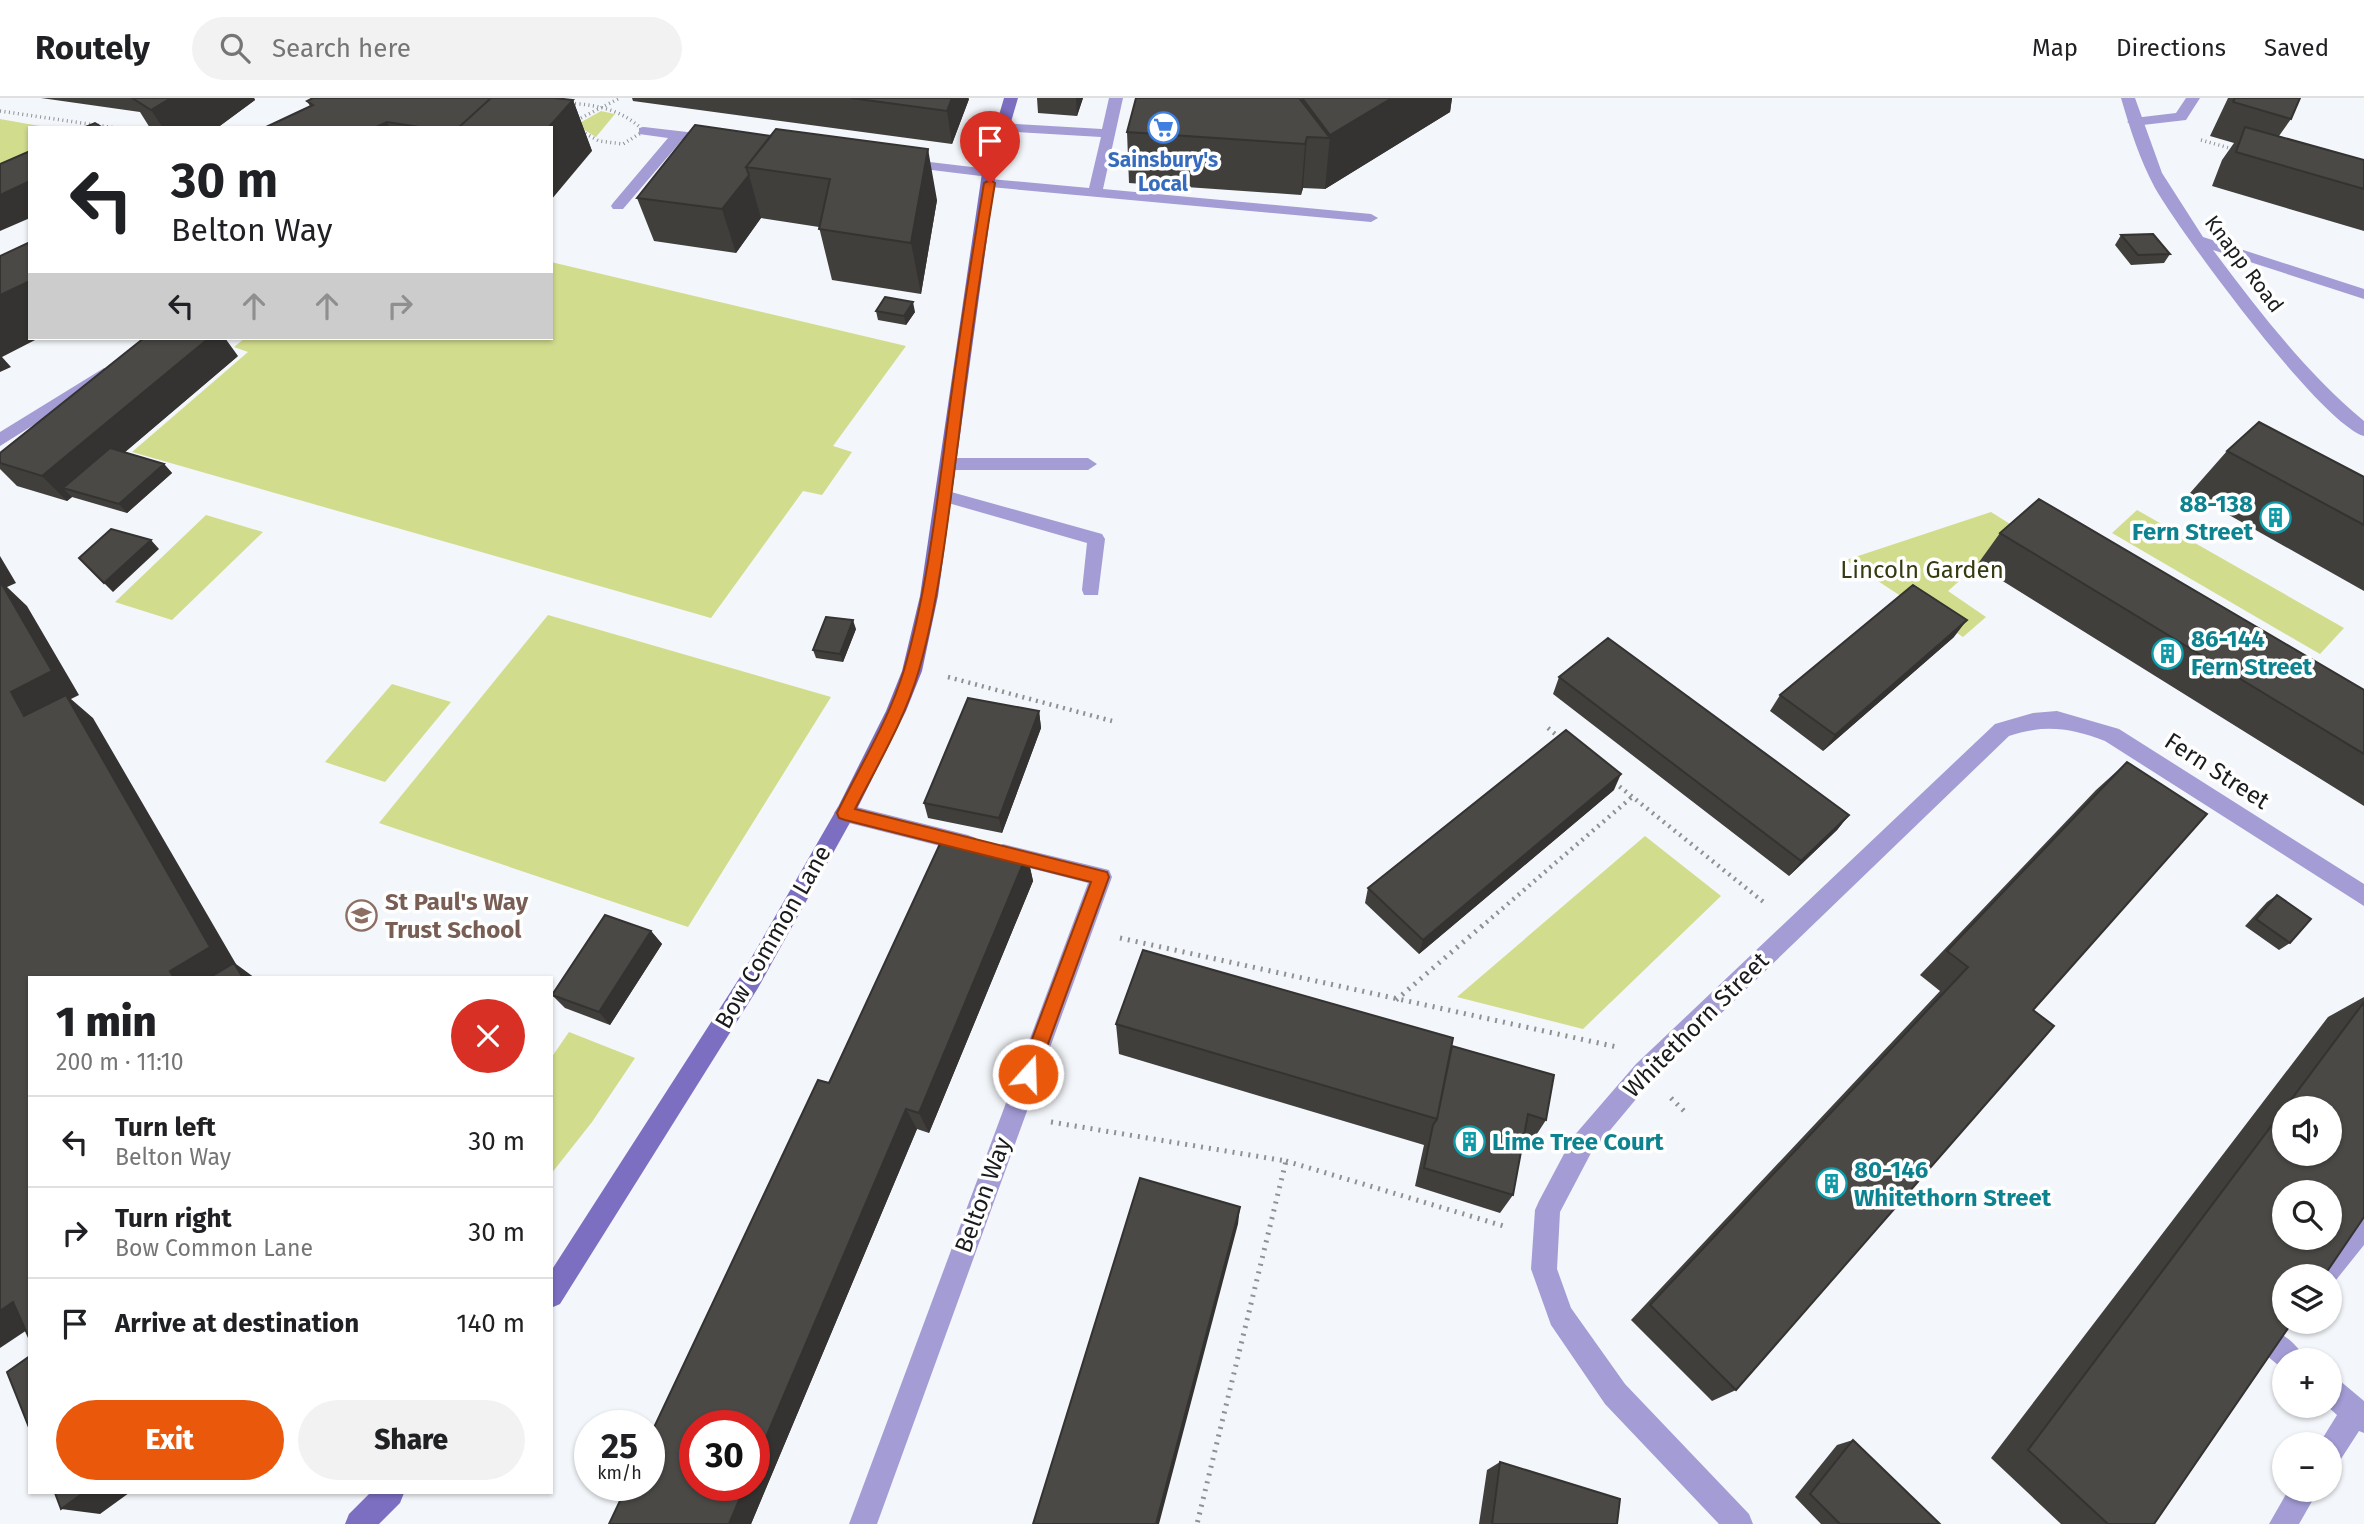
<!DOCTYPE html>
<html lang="en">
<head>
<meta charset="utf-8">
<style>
  :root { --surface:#fff; --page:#f2f2f2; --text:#202124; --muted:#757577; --line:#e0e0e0; --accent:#ea580c }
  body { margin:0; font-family:"Fira Sans",sans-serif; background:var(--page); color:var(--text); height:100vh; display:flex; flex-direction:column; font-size:26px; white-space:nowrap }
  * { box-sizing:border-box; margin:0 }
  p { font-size:23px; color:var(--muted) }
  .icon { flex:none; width:38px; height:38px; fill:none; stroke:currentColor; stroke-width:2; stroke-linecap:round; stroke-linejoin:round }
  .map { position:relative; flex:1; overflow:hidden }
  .sheet { position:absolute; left:28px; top:878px; width:525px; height:518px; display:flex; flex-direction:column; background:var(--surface); border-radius:0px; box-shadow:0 2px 5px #0004 }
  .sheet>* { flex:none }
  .banner { position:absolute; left:28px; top:28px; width:525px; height:214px; border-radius:0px; box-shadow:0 2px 5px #0004; background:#fff; color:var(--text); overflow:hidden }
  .tools { position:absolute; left:2272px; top:998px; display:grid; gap:14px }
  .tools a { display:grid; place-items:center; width:70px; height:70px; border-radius:50%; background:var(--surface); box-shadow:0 2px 5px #0004; font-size:35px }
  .speed { position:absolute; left:574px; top:1312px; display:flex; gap:14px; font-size:35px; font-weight:700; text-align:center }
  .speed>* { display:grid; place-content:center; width:91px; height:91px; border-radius:50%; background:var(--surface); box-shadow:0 2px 5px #0004; line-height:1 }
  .speed small { font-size:18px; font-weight:400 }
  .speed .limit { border:10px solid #d22; background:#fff; color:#111 }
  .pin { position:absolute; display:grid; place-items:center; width:60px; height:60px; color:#fff; margin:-72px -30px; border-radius:50% 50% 50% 0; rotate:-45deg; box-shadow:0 0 7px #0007 }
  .pin .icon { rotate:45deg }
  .me { position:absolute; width:77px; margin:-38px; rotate:20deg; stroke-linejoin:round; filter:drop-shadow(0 0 5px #0008) }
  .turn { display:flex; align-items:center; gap:24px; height:147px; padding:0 28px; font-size:32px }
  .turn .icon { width:91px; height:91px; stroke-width:2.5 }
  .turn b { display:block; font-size:49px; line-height:60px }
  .lanes { display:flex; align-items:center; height:66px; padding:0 28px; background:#0003; justify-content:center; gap:35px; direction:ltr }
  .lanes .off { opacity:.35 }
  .round { display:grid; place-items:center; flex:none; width:74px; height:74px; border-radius:37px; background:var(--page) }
  .overview { display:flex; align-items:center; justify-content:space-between; height:119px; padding:0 28px }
  h1 { font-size:42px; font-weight:800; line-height:52px }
  .action { display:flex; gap:14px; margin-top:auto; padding:14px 28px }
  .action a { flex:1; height:80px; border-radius:42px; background:var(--accent); color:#fff; font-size:28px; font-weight:800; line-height:80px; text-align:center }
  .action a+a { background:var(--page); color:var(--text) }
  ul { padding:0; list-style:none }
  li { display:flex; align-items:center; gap:21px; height:91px; padding:0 28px; border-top:2px solid var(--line) }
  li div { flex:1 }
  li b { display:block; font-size:26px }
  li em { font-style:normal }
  header { display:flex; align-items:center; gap:42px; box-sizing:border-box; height:98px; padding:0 35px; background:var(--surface); border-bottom:2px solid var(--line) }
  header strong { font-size:33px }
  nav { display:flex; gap:38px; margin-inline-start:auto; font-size:24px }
  .search { width:490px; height:63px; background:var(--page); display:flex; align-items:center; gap:18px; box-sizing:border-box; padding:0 24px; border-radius:38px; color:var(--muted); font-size:26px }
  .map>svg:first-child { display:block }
  .green { fill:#d2dc8d }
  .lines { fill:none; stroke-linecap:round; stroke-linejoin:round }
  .path-far2 { stroke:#8f9193; stroke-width:3.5; stroke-dasharray:1 3.5; stroke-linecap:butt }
  .path-far1 { stroke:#8f9193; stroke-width:4.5; stroke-dasharray:2 5; stroke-linecap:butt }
  .path { stroke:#8f9193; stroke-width:5; stroke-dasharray:2 6; stroke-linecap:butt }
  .lane { fill:#a39cd5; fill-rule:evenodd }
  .street { fill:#a39cd5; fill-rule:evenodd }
  .secondary { fill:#7c6fc2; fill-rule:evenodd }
  .wall { fill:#403f3c; fill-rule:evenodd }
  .shaded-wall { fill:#343331 }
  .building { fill:#4b4946; stroke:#343331; stroke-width:2; fill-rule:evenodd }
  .route { fill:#ea580c; stroke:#983908; stroke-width:2 }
  .labels { text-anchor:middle; stroke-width:7; stroke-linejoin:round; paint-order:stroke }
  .far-shop-label { font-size:21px; font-weight:bold; fill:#366cbe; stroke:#fff }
  .far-street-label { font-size:21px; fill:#1a1b1c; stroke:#fff }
  .culture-label { font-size:24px; font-weight:bold; fill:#0d838f; stroke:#fff; text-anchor:start }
  .park-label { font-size:24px; fill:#363a11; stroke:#fff }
  .street-label { font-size:24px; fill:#1a1b1c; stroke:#fff }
  .education-label { font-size:24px; font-weight:bold; fill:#785e54; stroke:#fff; text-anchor:start }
</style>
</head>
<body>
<header>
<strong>Routely</strong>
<div class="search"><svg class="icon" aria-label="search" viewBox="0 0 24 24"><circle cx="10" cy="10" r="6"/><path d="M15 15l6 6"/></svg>Search here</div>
<nav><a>Map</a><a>Directions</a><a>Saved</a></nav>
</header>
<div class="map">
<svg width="2364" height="1426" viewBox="0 0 2364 1426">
  <rect width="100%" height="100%" fill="#f3f6fa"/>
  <!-- green -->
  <path class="green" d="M601 13 615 16 596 39 576 27Z
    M0 21 51 30H30V85L0 98Z
    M551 164 906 248 833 348 852 354 822 397 803 393 711 520 132 354 248 254 234 249 245 240H551Z
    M2137 412 2344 530 2320 556 2112 435Z
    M1991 414 2018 431 1948 493 1986 519 1963 539 1846 462Z
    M206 417 263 434 172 522 115 504Z
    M548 517 831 599 688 829 379 725Z
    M392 586 451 604 385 684 325 664Z
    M1645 738 1721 798 1583 931 1457 899Z
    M569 934 635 960 592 1024 551 1076V960Z"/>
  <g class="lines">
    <!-- path-far2 -->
    <path class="path-far2" d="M530 5C571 5 613 2 644 33L623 46 599 43Z
      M0 13 116 30
      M577 22 620 0
      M2201 42 2233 51"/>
    <!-- path-far1 -->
    <path class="path-far1" d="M948 579 1112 623
      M1548 630 1561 641
      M1614 684 1766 806
      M1481 829 1632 699"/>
    <!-- path -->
    <path class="path" d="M1120 840 1617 949
      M1396 902 1483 827
      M1671 1000 1688 1017
      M1051 1024 1286 1063 1197 1426
      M1286 1063 1507 1129"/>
    <!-- lane -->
    <path class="lane" d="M1109 0H1123L1103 91 1371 116 1378 120 1371 124 990 89 983 85 990 81 1089 90 1101 39 1001 33 994 29 1001 25 1102 31Z
      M2186 0H2200L2186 22 2134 28 2127 24 2134 20 2176 15Z
      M949 360H1088L1097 366 1088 372H949L940 366Z
      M944 392 1102 436 1105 441 1098 497H1084L1082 492 1087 445 938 402 935 398 938 394Z
      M2269 1230C2284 1236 2299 1247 2305 1262H2284V1272L2260 1252 2256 1243 2260 1234Z
      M2329 1279 2339 1282 2364 1303V1335L2359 1333 2339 1364 2329 1368V1346H2319L2337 1317 2326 1307H2329Z
      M2289 1391H2319L2299 1426H2269Z"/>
    <!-- street -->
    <path class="street" d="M2121 0H2135L2162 75 2203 139 2364 191V201L2213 152C2259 213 2305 274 2364 323V338C2320 325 2181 135 2155 90 2140 62 2130 31 2121 0Z
      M644 29 713 37 720 41 713 45 682 42 623 111H613L611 108 613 105 668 40 639 36V30Z
      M904 61 989 71 996 75 989 79 899 68V62Z
      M104 270 112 275 110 279 0 348V334Z
      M2057 613 2119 631 2364 786V808L2105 643C2071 630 2044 626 2009 638L1652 982 1591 1055 1560 1114 1557 1171 1571 1210 1625 1286 1749 1416 1753 1426H1719L1605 1306 1551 1227 1531 1171 1535 1112 1539 1103 1573 1039 1636 966 1995 626 2033 615Z
      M845 706 968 737 976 740 979 746 976 752 968 755 845 724 838 721 834 715 838 709Z
      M1003 746 1101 770 1109 772 1112 779 877 1426H849L1088 785 995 761 992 755 995 749Z
      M2364 1114V1147L2332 1187 2329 1188V1178H2310L2314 1169 2355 1118Z"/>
    <!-- secondary -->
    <path class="secondary" d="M1004 0H1018L996 75 938 498 922 573 906 613 852 721 758 890 560 1206 551 1210V1173L742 876 838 709 886 613 902 573 920 498 982 75Z
      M370 1395H404L400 1405 379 1426H345L349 1416Z"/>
  </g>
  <!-- wall -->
  <path class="wall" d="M41 0H254L255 2 217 30H150L140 14Z
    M632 0H968L969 1 952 46 633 3Z
    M1037 0H1083L1077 18 1038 15Z
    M1136 0H1452L1450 14 1325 91 1303 90 1301 97 1129 85 1127 34Z
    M2228 0H2300L2291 21 2279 38 2364 62V133L2212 88 2222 62 2234 45 2210 38Z
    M573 2 592 53 551 30H264L310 8 307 3Z
    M695 27 937 102 921 196 832 182 819 129 761 120 736 155 654 143 637 100Z
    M2121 137 2170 156 2164 165 2131 167 2115 147Z
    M876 213 915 214 906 227 878 222Z
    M238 258 125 354 164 366 172 375 127 415 72 399 67 403 17 388 0 371V355Z
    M2227 353 2364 379V493L2190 395Z
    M2000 435 2364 592V708L1977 467Z
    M856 531 843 564 816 560 813 552Z
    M1954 539 1823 653 1770 613 1780 597Z
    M1559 579 1849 717 1837 732 1789 778 1553 596Z
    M1039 613 1041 630 1002 735 928 720 924 705Z
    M2127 664 2033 912 1736 1292 1712 1303 1631 1222 1940 893 1920 877 2096 692Z
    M1614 692 1419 856 1365 805 1368 790Z
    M1027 756 1033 783 929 1035 917 1031 751 1426H609L829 985Z
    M2277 797 2290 845 2279 852 2245 828 2267 804Z
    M651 833 662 846 610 927 565 910 552 897Z
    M2364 899V1119L2154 1426H2061L1991 1360 2328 919ZM2284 1010H2329L2284 1055Z
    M1116 926 1452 948 1546 1022 1533 1042 1523 1039 1513 1097 1500 1115 1415 1088 1424 1047 1119 956Z
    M1853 1342 1940 1426H1821L1795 1399 1837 1347Z
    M1500 1364 1617 1426H1479L1487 1372Z"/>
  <!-- shaded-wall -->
  <path class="shaded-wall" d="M165 0H254L255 2 217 30H163L151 12Z
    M952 0H968L969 1 952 46 947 13Z
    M1076 0H1083L1077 18Z
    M1392 0H1452L1450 14 1325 91 1330 37Z
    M573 2 592 53 551 102V30H548Z
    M387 24 390 30H374Z
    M1307 39 1303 90 1301 97 1305 46Z
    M928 51 937 102 921 196 911 145Z
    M749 77 761 120 736 155 722 111Z
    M30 83V120L0 133V97Z
    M30 183V240H39L2 259 11 269 0 274V197Z
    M913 204 915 214 906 227 904 218Z
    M209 240H225L238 258 78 394 63 390 72 399 67 403 42 378Z
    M164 366 172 375 127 415 119 406Z
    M151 442 159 451 113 494 104 485Z
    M0 458 16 485 7 489 27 508 79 597 71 601 93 620 236 866 255 880H174L11 594 0 492Z
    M853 522 856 531 843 564 840 556Z
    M1967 522 1954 539 1823 653 1835 637Z
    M1039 613 1041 630 1002 735 999 720Z
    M1621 676 1614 692 1419 856 1423 842Z
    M1849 717 1837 732 1789 778 1801 763Z
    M1027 756 1033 783 929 1035 919 1015Z
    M651 833 662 846 610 927 599 914Z
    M906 1011 917 1031 751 1426H729L745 1388H754V1367Z
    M1240 1109 1238 1126 1159 1426H1156Z
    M13 1204 30 1230 0 1250V1213Z
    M83 1395H129L100 1416 61 1411Z"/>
  <!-- building -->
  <path class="building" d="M132 0H171L151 12Z
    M313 0H491L458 30H426L387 24 374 30H264L313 7 307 3Z
    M491 0H554L573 2 548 30H458Z
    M851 0H952L947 13Z
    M1136 0H1299L1330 40 1307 39 1305 46 1127 34Z
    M1302 0H1392L1330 37Z
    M2235 0H2300L2291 21 2233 4Z
    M95 25 103 30H83Z
    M695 27 771 38 746 69 749 77 722 111 637 100Z
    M2245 29 2364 62V91L2236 54Z
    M776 31 928 51 911 145 819 131 830 81 746 69Z
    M30 53V83L0 97V66Z
    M2153 136 2170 156 2138 157 2121 137Z
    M30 144V183L0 197V158Z
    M885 199 913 204 904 218 876 213Z
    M144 240H209L42 378 0 365V355Z
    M2259 324 2364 379V427L2227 353Z
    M110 350 164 366 119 406 63 390Z
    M2039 401 2364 592V656L2000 435Z
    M111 431 151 442 104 485 79 460Z
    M0 483 52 573 11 594 24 618 66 597 210 849 170 873 174 880H30V1242L13 1204 0 1213Z
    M1913 487 1967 522 1835 637 1780 597Z
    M826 519 853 522 840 556 813 552Z
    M1608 540 1849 717 1801 763 1559 579Z
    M968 600 1039 613 999 720 924 705Z
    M1566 632 1621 676 1423 842 1368 790Z
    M2127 664 2207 716 2033 912 2054 928 1736 1292 1650 1207 1968 869 1947 853Z
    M945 735 1027 756 919 1015 906 1011 754 1367V1328H695V1388H745L729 1426H609L627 1388H649V1340L818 982 829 985Z
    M2277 797 2311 821 2290 845 2256 821Z
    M605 817 651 833 599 914 552 897Z
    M1143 852 1453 940 1437 1021 1116 926Z
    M234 865 243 880H209Z
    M2364 904V1119L2324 1178H2284V1223H2293L2154 1426H2108L2028 1352 2284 1011V1055H2329V1010H2285ZM2284 1094H2329V1139H2284Z
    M1452 948 1554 977 1546 1022 1528 1016 1513 1097 1424 1070 1433 1027 1437 1021Z
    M1140 1080 1240 1109 1156 1426H1033Z
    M30 1258V1332L7 1274Z
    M1853 1342 1940 1426H1840L1810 1396Z
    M1500 1364 1620 1401 1617 1426H1492Z
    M55 1395H83L61 1411Z"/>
  <!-- route -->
  <path class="route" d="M990 82 995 85C981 169 969 252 959 337 949 412 940 499 919 572 905 621 878 666 855 711L1107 774 1109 779 1037 976 1034 982 1028 985 1021 982 1019 976 1091 784 845 722 839 720 837 715C860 668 889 622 904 572 926 497 936 413 946 337 957 252 970 169 984 85Z"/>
  <!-- icons -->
  <defs>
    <symbol id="supermarket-ring" viewBox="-11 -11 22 22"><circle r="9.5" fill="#fff" stroke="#3f7fe0" stroke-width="1.5"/><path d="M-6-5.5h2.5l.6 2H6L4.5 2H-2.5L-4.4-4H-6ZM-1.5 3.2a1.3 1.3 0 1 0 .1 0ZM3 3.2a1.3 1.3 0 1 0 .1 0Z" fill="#3f7fe0"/></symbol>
    <symbol id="building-ring" viewBox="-11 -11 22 22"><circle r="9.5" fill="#fff" stroke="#0f9aa8" stroke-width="1.5"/><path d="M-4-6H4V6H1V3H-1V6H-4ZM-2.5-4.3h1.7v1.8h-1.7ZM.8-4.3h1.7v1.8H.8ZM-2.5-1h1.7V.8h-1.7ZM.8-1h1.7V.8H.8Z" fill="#0f9aa8"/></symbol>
    <symbol id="school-ring" viewBox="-11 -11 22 22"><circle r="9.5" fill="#fff" stroke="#8d6e63" stroke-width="1.5"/><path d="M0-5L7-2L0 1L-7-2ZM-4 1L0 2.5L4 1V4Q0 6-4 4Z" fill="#8d6e63"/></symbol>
  </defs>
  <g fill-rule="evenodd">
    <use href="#supermarket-ring" x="1146" y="12" width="35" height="35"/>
    <use href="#building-ring" x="2258" y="402" width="35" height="35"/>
    <use href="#building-ring" x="2150" y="538" width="35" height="35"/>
    <use href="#school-ring" x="344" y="800" width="35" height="35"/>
    <use href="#building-ring" x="1452" y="1026" width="35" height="35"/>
    <use href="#building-ring" x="1814" y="1068" width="35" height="35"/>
  </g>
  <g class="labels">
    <!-- far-shop labels -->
    <g class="far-shop-label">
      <text x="1163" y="69">Sainsbury's<tspan x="1163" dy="24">Local</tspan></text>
    </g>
    <!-- far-street labels -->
    <g class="far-street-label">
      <text transform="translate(2244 166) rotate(53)" y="7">Knapp Road</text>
    </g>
    <!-- culture labels -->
    <g class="culture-label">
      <text x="2253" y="414" text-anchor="end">88-138<tspan x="2253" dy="28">Fern Street</tspan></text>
      <text x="2191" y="549">86-144<tspan x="2191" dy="28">Fern Street</tspan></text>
      <text x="1492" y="1052">Lime Tree Court</text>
      <text x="1854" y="1080">80-146<tspan x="1854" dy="28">Whitethorn Street</tspan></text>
    </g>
    <!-- park labels -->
    <g class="park-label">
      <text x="1922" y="480">Lincoln Garden</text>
    </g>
    <!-- street labels -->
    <g class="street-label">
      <text transform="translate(2217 673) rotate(33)" y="8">Fern Street</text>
      <text transform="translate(773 839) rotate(-60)" y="8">Bow Common Lane</text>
      <text transform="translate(1696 927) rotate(-45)" y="8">Whitethorn Street</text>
      <text transform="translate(983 1097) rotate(-70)" y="8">Belton Way</text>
    </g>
    <!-- education labels -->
    <g class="education-label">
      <text x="385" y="812">St Paul's Way<tspan x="385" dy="28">Trust School</tspan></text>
    </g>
  </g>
</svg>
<div class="tools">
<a><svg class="icon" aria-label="sound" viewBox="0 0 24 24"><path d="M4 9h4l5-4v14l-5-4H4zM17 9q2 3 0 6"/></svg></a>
<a><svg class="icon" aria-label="search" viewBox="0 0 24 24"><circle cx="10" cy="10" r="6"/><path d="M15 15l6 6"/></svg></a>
<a><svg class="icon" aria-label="layers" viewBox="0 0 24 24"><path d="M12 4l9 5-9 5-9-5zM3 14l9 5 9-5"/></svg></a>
<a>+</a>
<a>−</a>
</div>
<div class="speed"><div>25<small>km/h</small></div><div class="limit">30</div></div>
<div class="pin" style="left:990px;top:85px;background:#d93025"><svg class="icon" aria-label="arrive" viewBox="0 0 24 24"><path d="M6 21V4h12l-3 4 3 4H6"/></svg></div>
<svg class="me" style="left:1028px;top:976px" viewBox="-20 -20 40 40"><circle r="17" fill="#ea580c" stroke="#fff" stroke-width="3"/><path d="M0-11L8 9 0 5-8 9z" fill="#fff"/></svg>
<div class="banner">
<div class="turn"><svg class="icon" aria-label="left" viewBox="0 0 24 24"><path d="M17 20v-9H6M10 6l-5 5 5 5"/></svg><div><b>30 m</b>Belton Way</div></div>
<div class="lanes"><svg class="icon" aria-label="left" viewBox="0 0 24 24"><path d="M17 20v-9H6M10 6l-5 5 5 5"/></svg><svg class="icon off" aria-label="ahead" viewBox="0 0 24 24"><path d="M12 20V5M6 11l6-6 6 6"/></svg><svg class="icon off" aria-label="ahead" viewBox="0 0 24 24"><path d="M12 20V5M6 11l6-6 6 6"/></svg><svg class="icon off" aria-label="right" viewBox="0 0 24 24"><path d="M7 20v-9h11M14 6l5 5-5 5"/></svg></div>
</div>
<section class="sheet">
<div class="overview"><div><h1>1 min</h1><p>200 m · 11:10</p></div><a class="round" style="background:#d93025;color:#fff"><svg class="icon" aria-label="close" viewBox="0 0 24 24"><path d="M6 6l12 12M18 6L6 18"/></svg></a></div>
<ul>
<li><svg class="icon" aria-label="left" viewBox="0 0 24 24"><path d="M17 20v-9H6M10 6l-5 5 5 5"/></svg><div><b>Turn left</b><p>Belton Way</p></div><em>30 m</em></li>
<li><svg class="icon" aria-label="right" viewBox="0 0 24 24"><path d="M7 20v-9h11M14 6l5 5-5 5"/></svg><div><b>Turn right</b><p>Bow Common Lane</p></div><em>30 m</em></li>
<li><svg class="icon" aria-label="arrive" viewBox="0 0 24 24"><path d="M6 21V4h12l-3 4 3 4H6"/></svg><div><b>Arrive at destination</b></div><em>140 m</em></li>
</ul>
<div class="action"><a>Exit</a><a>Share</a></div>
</section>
</div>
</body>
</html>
